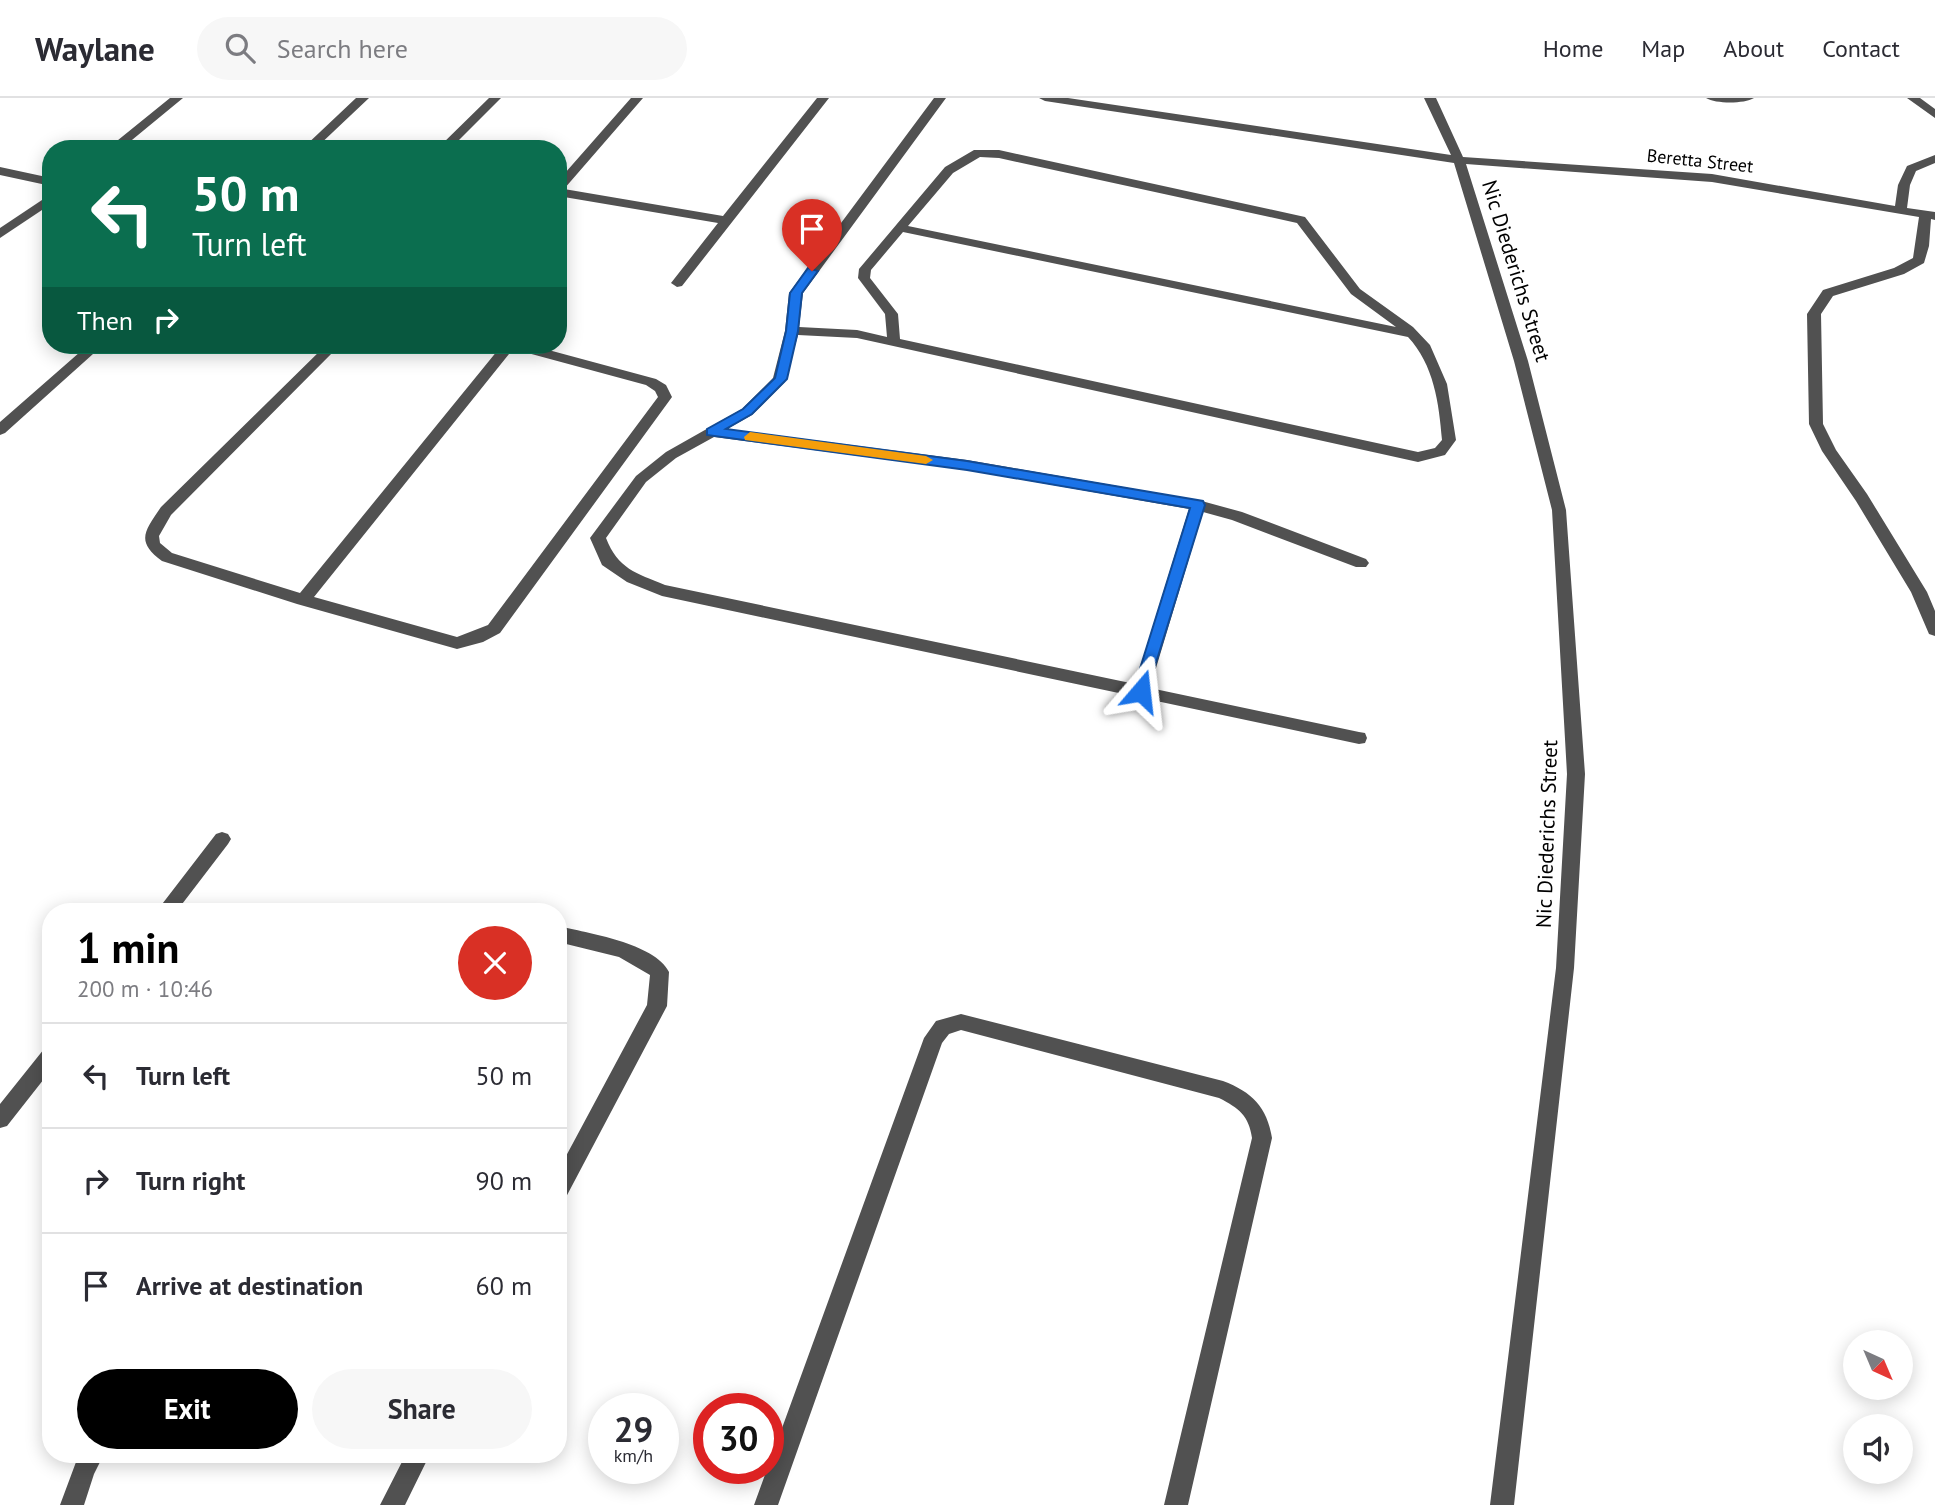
<!DOCTYPE html>
<html lang="en">
<head>
<meta charset="utf-8">
<style>
  :root { --surface:#fff; --page:#f7f7f7; --text:#2b2b33; --muted:#7c7c81; --line:#e1e1e2; --accent:#000 }
  body { margin:0; font-family:"PT Sans",sans-serif; background:var(--page); color:var(--text); height:100vh; display:flex; flex-direction:column; font-size:26px; white-space:nowrap }
  * { box-sizing:border-box; margin:0 }
  p { font-size:23px; color:var(--muted) }
  .icon { flex:none; width:38px; height:38px; fill:none; stroke:currentColor; stroke-width:2; stroke-linecap:round; stroke-linejoin:round }
  .map { position:relative; flex:1; overflow:hidden }
  .sheet { position:absolute; left:42px; top:805px; width:525px; height:560px; display:flex; flex-direction:column; background:var(--surface); border-radius:28px; box-shadow:0 4px 18px #0003 }
  .sheet>* { flex:none }
  .guide { position:absolute; left:42px; top:42px; width:525px; height:214px; border-radius:28px; box-shadow:0 4px 18px #0003; background:#0b6e4f; color:#fff; overflow:hidden }
  .needle { width:46px; rotate:136deg }
  .tools { position:absolute; left:1843px; top:1232px; display:grid; gap:14px }
  .tools a { display:grid; place-items:center; width:70px; height:70px; border-radius:50%; background:var(--surface); box-shadow:0 4px 18px #0003; font-size:35px }
  .speed { position:absolute; left:588px; top:1295px; display:flex; gap:14px; font-size:35px; font-weight:700; text-align:center }
  .speed>* { display:grid; place-content:center; width:91px; height:91px; border-radius:50%; background:var(--surface); box-shadow:0 4px 18px #0003; line-height:1 }
  .speed small { font-size:18px; font-weight:400 }
  .speed .limit { border:10px solid #d22; background:#fff; color:#111 }
  .pin { position:absolute; display:grid; place-items:center; width:60px; height:60px; color:#fff; margin:-72px -30px; border-radius:50% 50% 50% 0; rotate:-45deg; box-shadow:0 0 7px #0007 }
  .pin .icon { rotate:45deg }
  .me { position:absolute; width:77px; margin:-38px; rotate:17deg; stroke-linejoin:round; filter:drop-shadow(0 0 5px #0008) }
  .turn { display:flex; align-items:center; gap:24px; height:147px; padding:0 35px; font-size:32px }
  .turn .icon { width:91px; height:91px; stroke-width:2.5 }
  .turn b { display:block; font-size:49px; line-height:60px }
  .then { display:flex; align-items:center; height:66px; padding:0 35px; background:#0003; gap:14px; font-size:26px }
  .round { display:grid; place-items:center; flex:none; width:74px; height:74px; border-radius:37px; background:var(--page) }
  .summary { display:flex; align-items:center; justify-content:space-between; height:119px; padding:0 35px }
  h1 { font-size:42px; font-weight:700; line-height:52px; color:var(--accent) }
  .cta { display:flex; gap:14px; margin-top:auto; padding:14px 35px }
  .cta a { flex:1; height:80px; border-radius:42px; background:var(--accent); color:#fff; font-size:28px; font-weight:700; line-height:80px; text-align:center }
  .cta a+a { background:var(--page); color:var(--text) }
  ul { padding:0; list-style:none }
  li { display:flex; align-items:center; gap:21px; height:105px; padding:0 35px; border-top:2px solid var(--line) }
  li div { flex:1 }
  li b { display:block; font-size:26px }
  li em { font-style:normal }
  header { display:flex; align-items:center; gap:42px; box-sizing:border-box; height:98px; padding:0 35px; background:var(--surface); border-bottom:2px solid var(--line) }
  header strong { font-size:33px }
  nav { display:flex; gap:38px; margin-inline-start:auto; font-size:24px }
  .search { width:490px; height:63px; background:var(--page); display:flex; align-items:center; gap:18px; box-sizing:border-box; padding:0 24px; border-radius:38px; color:var(--muted); font-size:26px }
  .map>svg:first-child { display:block }
  .lines { fill:none; stroke-linecap:round; stroke-linejoin:round }
  .minor { fill:#515151; fill-rule:evenodd }
  .route { fill:#1a73e8; stroke:#114b97; stroke-width:2 }
  .slow { fill:#f59e0b }
  .labels { text-anchor:middle; stroke-width:7; stroke-linejoin:round; paint-order:stroke }
  .far-street-label { font-size:18px; fill:#000; stroke:#fff }
  .street-label { font-size:21px; fill:#000; stroke:#fff }
</style>
</head>
<body>
<header>
<strong>Waylane</strong>
<div class="search"><svg class="icon" aria-label="search" viewBox="0 0 24 24"><circle cx="10" cy="10" r="6"/><path d="M15 15l6 6"/></svg>Search here</div>
<nav><a>Home</a><a>Map</a><a>About</a><a>Contact</a></nav>
</header>
<div class="map">
<svg width="1935" height="1407" viewBox="0 0 1935 1407">
  <rect width="100%" height="100%" fill="#fff"/>
  <g class="lines">
    <!-- minor -->
    <path class="minor" d="M170 0H183L121 51H107Z
      M356 0H369L315 51H302Z
      M489 0H501L450 51H437Z
      M631 0H643L564 91 723 118 817 0H829L682 188 677 189 671 185 718 125 558 98V83Z
      M934 0H946L803 195 799 229 857 232 887 239 885 216 858 180 859 171 945 69 974 52H999L1305 119 1360 191 1413 229 1430 247 1447 286 1456 342 1445 357 1418 364 857 240 798 237 785 284 752 317 727 331 967 362 1198 402 1242 414 1366 461 1369 465 1366 469H1356L1232 422 1203 414 1150 590 1359 634 1365 635 1367 640 1365 645 1359 646 662 498 627 484 602 467 590 440 636 378 666 354 742 311 773 280 785 233 789 195ZM980 59 999 60 1297 125 1351 196 1396 229 908 128 953 75ZM903 134 1408 239C1434 267 1439 305 1442 342L1435 350 1418 354 900 241 898 216 870 180 871 172ZM714 339 967 372 1189 411 1135 586 665 487C636 475 618 471 606 440L646 384 676 360Z
      M1039 0H1068L1451 57 1424 0H1436L1463 59 1712 76 1895 108 1898 87 1907 68 1935 57V65L1916 73 1910 87 1907 110 1935 114V122L1931 121 1929 148 1924 165 1904 176 1833 198 1821 216 1823 326 1836 352 1867 396 1927 494 1935 513V538L1929 536 1911 494 1856 403 1822 353 1809 326 1807 216 1823 192 1894 170 1913 160 1919 119 1712 84 1466 66 1528 263 1566 412 1585 676 1574 870 1514 1407H1490L1556 870 1567 676 1552 412 1514 263 1454 65 1045 3Z
      M1706 0H1754C1744 6 1716 6 1706 0Z
      M1907 0H1920L1935 11V20Z
      M0 69 51 80V88L0 77Z
      M51 96V106L0 140V130Z
      M88 247H103L5 335 0 337V324Z
      M326 247H340L171 417 159 438 160 445 172 455 300 495 502 247H530L656 281 666 287 672 299 500 535 483 544 457 551 297 506 162 463C135 443 145 433 161 409ZM513 251 646 287 655 293 658 299 488 527 457 539 314 499Z
      M222 734 228 736 231 741 228 746 176 814H156L216 736Z
      M558 828C587 835 655 845 669 874L667 908 565 1101 558 1104V1073L647 907 650 877 619 859 558 844Z
      M961 916 1223 983C1252 994 1267 1009 1272 1040L1188 1407H1164L1252 1040C1249 1018 1239 1010 1219 1000L961 932 949 936 942 945 778 1407H754L924 940 936 923Z
      M51 948V972L7 1028 0 1030V1006L44 951Z
      M79 1356H104L94 1376 84 1407H60Z
      M406 1356H430L405 1407H380Z"/>
  </g>
  <!-- route -->
  <path class="route" d="M808 170 818 173 802 195 798 233 787 281 752 316 726 331 967 363 1203 403 1205 407 1146 597 1141 599 1133 593 1190 410 967 372 707 337V331L743 311 775 280 786 233 790 195Z"/>
  <!-- slow -->
  <path class="slow" d="M750 334 926 358 933 362 926 366 745 342 744 339Z"/>
  <g class="labels">
    <!-- far-street labels -->
    <g class="far-street-label">
      <text transform="translate(1700 63) rotate(6)" y="6">Beretta Street</text>
    </g>
    <!-- street labels -->
    <g class="street-label">
      <text transform="translate(1516 173) rotate(73)" y="7">Nic Diederichs Street</text>
      <text transform="translate(1547 736) rotate(-88)" y="7">Nic Diederichs Street</text>
    </g>
  </g>
</svg>
<div class="tools">
<a><svg class="needle" viewBox="-14 -14 28 28"><path d="M0-13l5 13h-10z" fill="#e53935"/><path d="M0 13l5-13h-10z" fill="#7c7c81"/></svg></a>
<a><svg class="icon" aria-label="sound" viewBox="0 0 24 24"><path d="M4 9h4l5-4v14l-5-4H4zM17 9q2 3 0 6"/></svg></a>
</div>
<div class="speed"><div>29<small>km/h</small></div><div class="limit">30</div></div>
<div class="pin" style="left:812px;top:173px;background:#d93025"><svg class="icon" aria-label="arrive" viewBox="0 0 24 24"><path d="M6 21V4h12l-3 4 3 4H6"/></svg></div>
<svg class="me" style="left:1141px;top:593px" viewBox="-20 -20 40 40"><path d="M0-17L14 15 0 8-14 15z" fill="#1a73e8" stroke="#fff" stroke-width="4"/></svg>
<div class="guide">
<div class="turn"><svg class="icon" aria-label="left" viewBox="0 0 24 24"><path d="M17 20v-9H6M10 6l-5 5 5 5"/></svg><div><b>50 m</b>Turn left</div></div>
<div class="then">Then<svg class="icon" aria-label="right" viewBox="0 0 24 24"><path d="M7 20v-9h11M14 6l5 5-5 5"/></svg></div>
</div>
<section class="sheet">
<div class="summary"><div><h1>1 min</h1><p>200 m · 10:46</p></div><a class="round" style="background:#d93025;color:#fff"><svg class="icon" aria-label="close" viewBox="0 0 24 24"><path d="M6 6l12 12M18 6L6 18"/></svg></a></div>
<ul>
<li><svg class="icon" aria-label="left" viewBox="0 0 24 24"><path d="M17 20v-9H6M10 6l-5 5 5 5"/></svg><div><b>Turn left</b></div><em>50 m</em></li>
<li><svg class="icon" aria-label="right" viewBox="0 0 24 24"><path d="M7 20v-9h11M14 6l5 5-5 5"/></svg><div><b>Turn right</b></div><em>90 m</em></li>
<li><svg class="icon" aria-label="arrive" viewBox="0 0 24 24"><path d="M6 21V4h12l-3 4 3 4H6"/></svg><div><b>Arrive at destination</b></div><em>60 m</em></li>
</ul>
<div class="cta"><a>Exit</a><a>Share</a></div>
</section>
</div>
</body>
</html>
